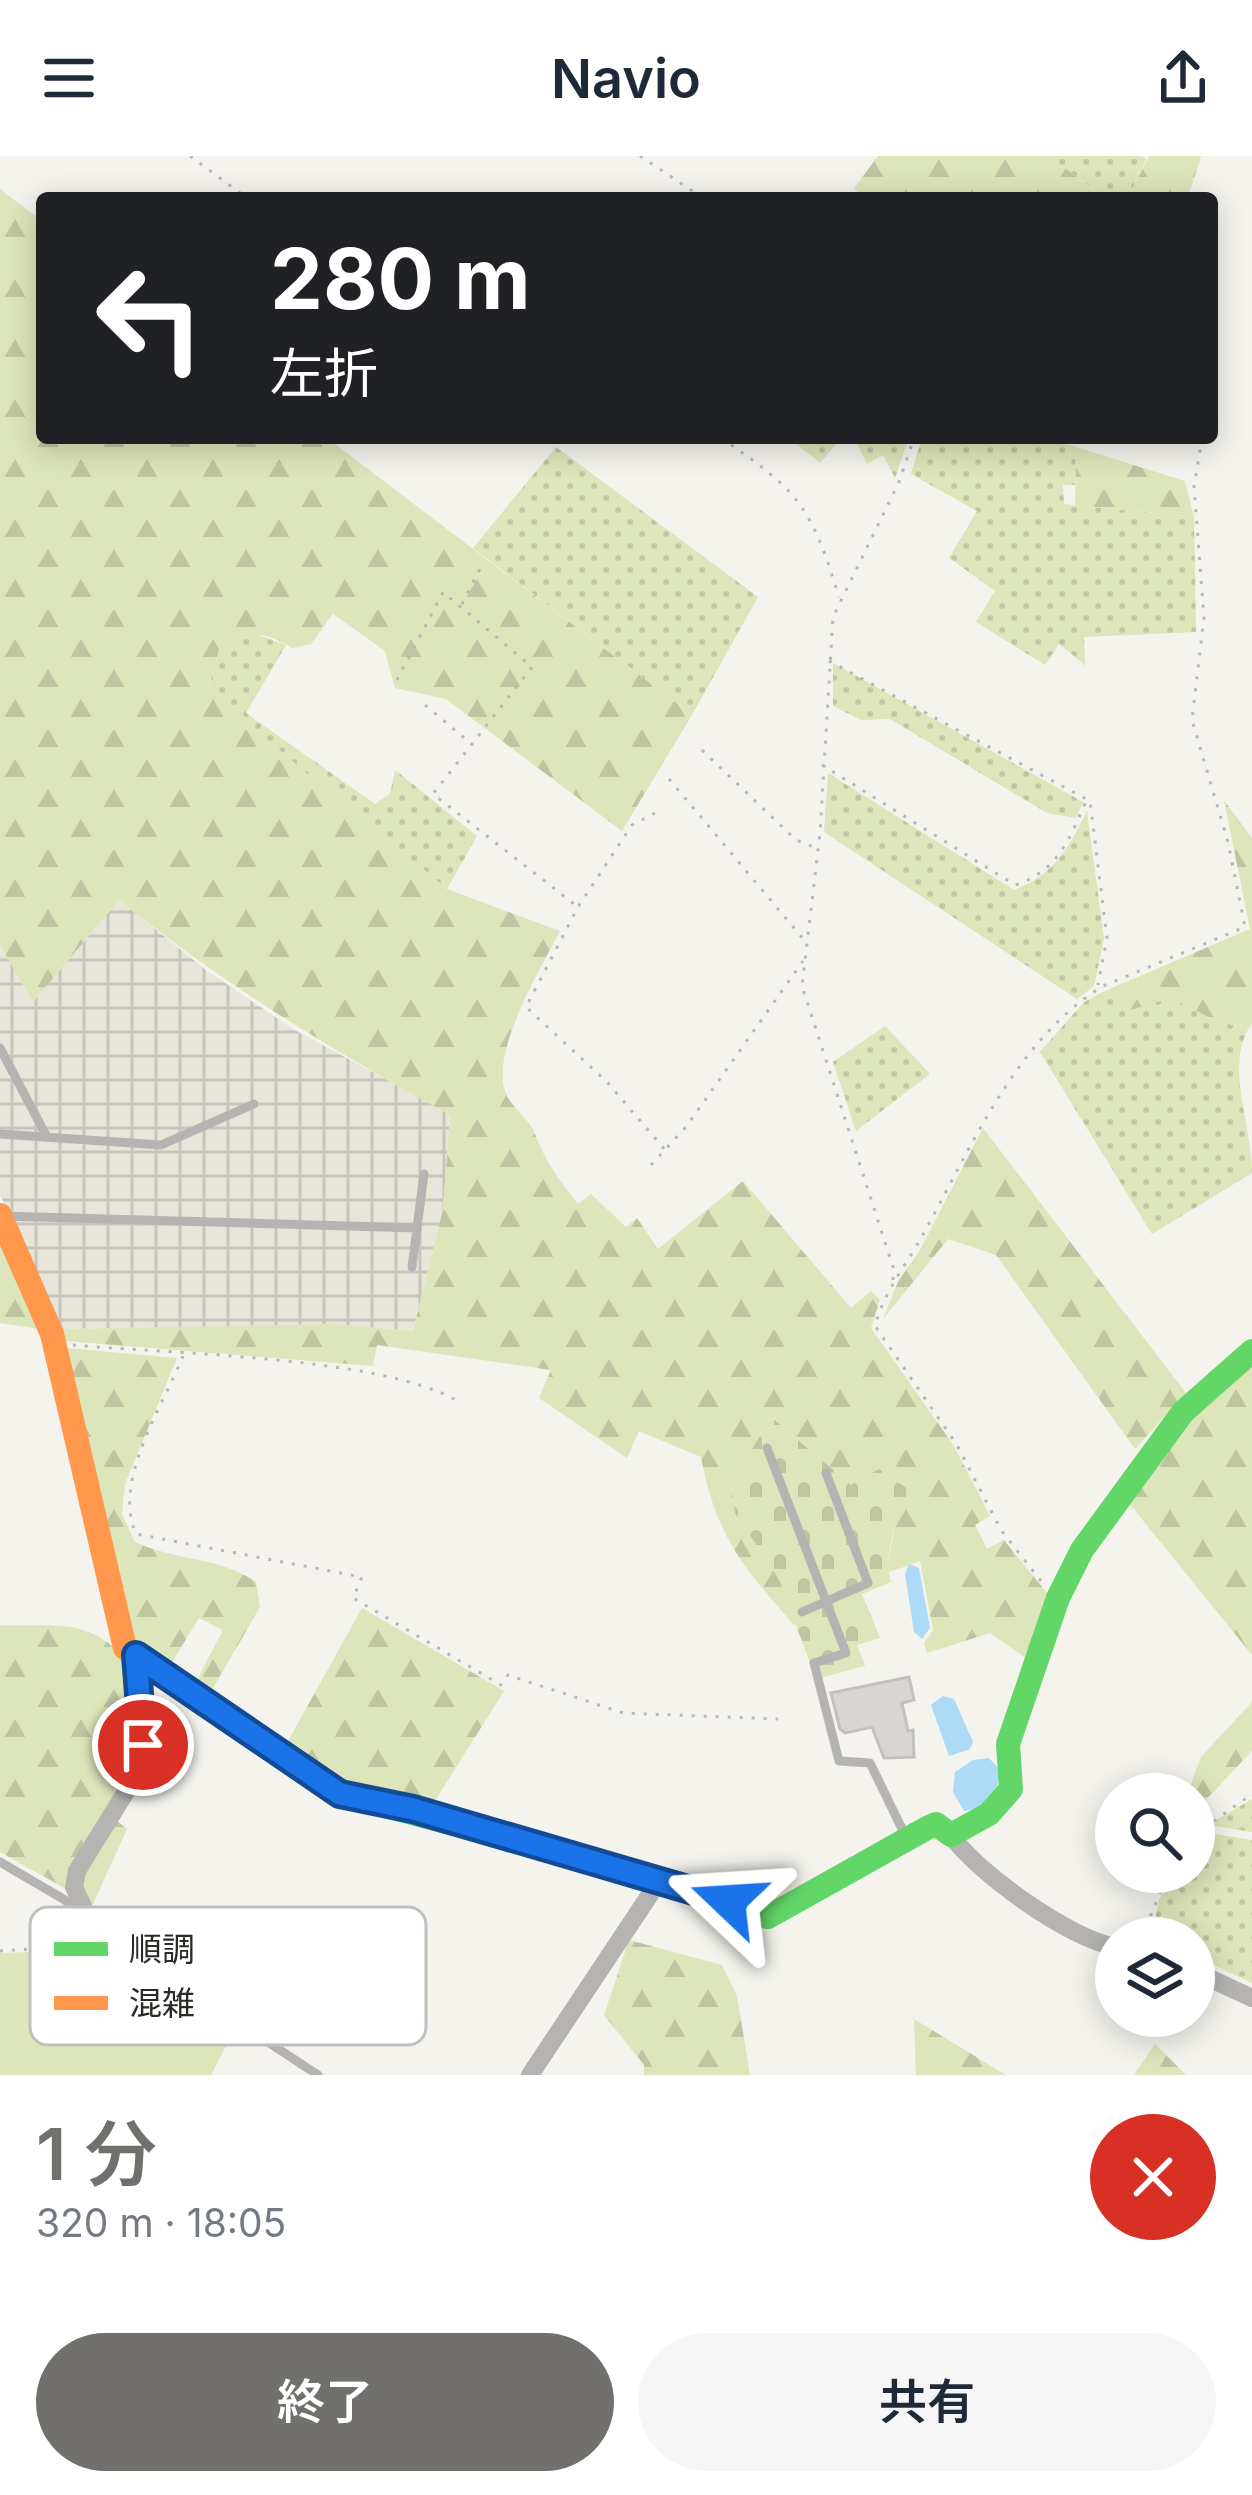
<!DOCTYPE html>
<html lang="ja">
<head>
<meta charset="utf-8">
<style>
  :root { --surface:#fff; --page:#f6f6f7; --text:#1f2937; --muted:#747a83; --accent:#71706c }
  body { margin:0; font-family:Inter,"Noto Sans JP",sans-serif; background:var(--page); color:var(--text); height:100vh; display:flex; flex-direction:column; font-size:45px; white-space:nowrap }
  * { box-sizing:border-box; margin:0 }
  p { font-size:39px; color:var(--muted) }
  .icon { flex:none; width:66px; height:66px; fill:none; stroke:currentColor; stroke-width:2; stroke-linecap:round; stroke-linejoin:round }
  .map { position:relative; height:1919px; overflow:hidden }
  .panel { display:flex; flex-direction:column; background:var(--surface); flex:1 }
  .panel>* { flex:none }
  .top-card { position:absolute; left:36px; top:36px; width:1182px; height:252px; border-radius:12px; box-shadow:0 6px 30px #0003; background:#202124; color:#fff; overflow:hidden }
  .controls { position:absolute; left:1095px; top:1617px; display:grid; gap:24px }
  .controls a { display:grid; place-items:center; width:120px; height:120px; border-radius:50%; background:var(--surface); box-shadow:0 6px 30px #0003; font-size:60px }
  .pin { position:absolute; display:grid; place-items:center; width:102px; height:102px; color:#fff; margin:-51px; border:6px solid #fff; border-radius:50%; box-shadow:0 3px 12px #0007 }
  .me { position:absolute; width:132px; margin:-66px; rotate:290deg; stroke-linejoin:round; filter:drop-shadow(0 0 9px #0008) }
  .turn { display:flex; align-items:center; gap:42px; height:252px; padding:0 36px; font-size:54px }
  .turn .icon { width:156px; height:156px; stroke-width:2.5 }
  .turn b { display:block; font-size:84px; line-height:102px }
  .round { display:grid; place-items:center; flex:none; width:126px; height:126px; border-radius:63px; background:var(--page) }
  .overview { display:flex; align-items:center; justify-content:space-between; height:204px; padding:0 36px }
  h1 { font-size:72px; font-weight:600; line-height:90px; color:var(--accent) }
  .button { display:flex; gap:24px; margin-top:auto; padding:24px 36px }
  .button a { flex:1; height:138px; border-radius:72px; background:var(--accent); color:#fff; font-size:48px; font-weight:600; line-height:138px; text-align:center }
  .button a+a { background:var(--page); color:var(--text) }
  header { display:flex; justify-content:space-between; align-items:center; height:156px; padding:0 36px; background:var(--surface); font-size:54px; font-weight:600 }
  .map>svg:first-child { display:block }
  .industrial { fill:url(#industrial-grid) }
  .grass { fill:url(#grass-dots) }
  .forest { fill:url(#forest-firs) }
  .cemetery { fill:url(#cemetery-stones) }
  .park { fill:#dde5ba }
  .water { fill:#addaf7 }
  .building { fill:#d8d6d2; stroke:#c3c1bd; stroke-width:3 }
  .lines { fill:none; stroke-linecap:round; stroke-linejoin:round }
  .path { stroke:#b7b6b3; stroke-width:3; stroke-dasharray:3 9; stroke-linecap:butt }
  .lane { stroke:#b6b4b2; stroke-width:9 }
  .street { stroke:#b6b4b2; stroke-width:18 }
  .fast { stroke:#63d668; stroke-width:24 }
  .slow { stroke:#ff974d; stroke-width:24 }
  .route-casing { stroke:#114b97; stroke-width:30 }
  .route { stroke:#1a73e8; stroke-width:21 }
  .key { fill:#fff; stroke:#bfbfbe; stroke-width:3 }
  .key-label { font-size:33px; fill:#2b2a26 }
</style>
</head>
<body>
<header><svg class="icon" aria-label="menu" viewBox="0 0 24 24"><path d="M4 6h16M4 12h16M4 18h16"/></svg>Navio<svg class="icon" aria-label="share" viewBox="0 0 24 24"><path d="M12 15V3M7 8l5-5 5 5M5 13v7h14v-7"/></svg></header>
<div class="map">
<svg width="1252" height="1919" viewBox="0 0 1252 1919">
  <defs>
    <pattern id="industrial-grid" width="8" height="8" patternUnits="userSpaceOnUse" patternTransform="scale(3)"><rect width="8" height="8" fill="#e8e6da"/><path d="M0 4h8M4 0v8" fill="none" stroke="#c7c5bb"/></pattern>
    <pattern id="grass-dots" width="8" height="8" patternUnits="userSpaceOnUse" patternTransform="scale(3)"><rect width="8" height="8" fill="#dde5ba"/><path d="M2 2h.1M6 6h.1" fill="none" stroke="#bec5a0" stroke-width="1.8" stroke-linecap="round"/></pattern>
    <pattern id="forest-firs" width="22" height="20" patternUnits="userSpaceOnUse" patternTransform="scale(3)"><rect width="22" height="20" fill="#dde5ba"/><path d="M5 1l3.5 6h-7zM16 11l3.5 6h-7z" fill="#bec5a0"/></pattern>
    <pattern id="cemetery-stones" width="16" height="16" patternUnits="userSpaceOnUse" patternTransform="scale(3)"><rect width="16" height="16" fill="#dde5ba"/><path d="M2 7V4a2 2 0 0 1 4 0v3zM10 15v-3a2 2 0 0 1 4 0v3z" fill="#bec5a0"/></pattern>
  </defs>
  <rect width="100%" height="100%" fill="#f4f3ed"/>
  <!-- industrial -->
  <path class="industrial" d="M119 744 206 814 293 873 450 958 443 1053 413 1175 332 1168 60 1173 0 1038V789L34 845Z"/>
  <!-- grass -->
  <path class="grass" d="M1049 0H1140L1147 2 1128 42H1105Z
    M789 282H841L820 307Z
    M854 282H909L895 322 883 299 867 308Z
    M922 282H1024L1070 289 1076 291 1075 329H1063L1064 348 1194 361 1196 476 1084 481 1085 509 1059 488 1045 509 976 466 995 435 949 402 977 355 911 318Z
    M556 291 758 441 692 559 473 392Z
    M250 476 286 489 246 557 375 648 390 638 395 614 477 680 447 733 208 536 219 494Z
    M833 507 1083 646 1076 662 1047 657 890 563 861 564 833 550Z
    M828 617 1014 734C1055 718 1068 693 1087 655L1104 783 1094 830 1077 843 824 676Z
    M1105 835 1127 854 1171 842 1218 866 1249 872C1225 913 1252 968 1252 1017L1152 1078 1040 896 1084 846Z
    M885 870 930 918 856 975 833 906Z
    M1252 1643V1676L1208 1669Z
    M1203 1676 1252 1684V1827L1194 1800V1782H1151L1159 1744 1174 1716H1194V1686Z"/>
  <!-- forest -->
  <path class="forest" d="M878 0H1049L1105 42H864L854 32Z
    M1149 0H1201L1188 42H1128Z
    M0 33 42 65V282H327L692 559 622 675 446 543 395 532 385 495 333 458 311 488 292 492C261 473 250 476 219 494L208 535 447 733 560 775C541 812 487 900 507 940 514 954 529 963 535 978 545 1005 559 1024 578 1048L591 1038 626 1071 637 1062 658 1093 743 1025 851 1152 871 1135 880 1144 871 1172 954 1290 990 1360 975 1369 987 1393 1004 1384 1048 1438 1026 1502 990 1477 927 1497 924 1487 933 1474 920 1405 887 1417 897 1354 851 1329 771 1261 731 1329 735 1357 778 1421 799 1468 794 1469C742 1410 716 1380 701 1301L639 1275 627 1302 539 1242 551 1214 377 1189 373 1210 65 1185 60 1173 332 1168 413 1175 443 1053 450 959C327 891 229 832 119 744L33 846 0 789Z
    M1076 291 1185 325 1194 361 1075 349Z
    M1224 644 1252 682V868L1249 872 1218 866 1171 842 1127 855 1105 835 1250 773Z
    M983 972 1186 1237 1135 1293 996 1099 948 1083 883 1163 898 1125 919 1096Z
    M0 1079 40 1173 0 1167Z
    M66 1192 177 1202 125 1328 122 1358 135 1386C175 1405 218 1400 256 1426L260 1451 210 1537 195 1528 223 1474 199 1462 169 1511 133 1488Z
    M1252 1207V1499L1128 1346 1196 1255Z
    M362 1452 504 1535 433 1648 325 1625 283 1594Z
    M0 1469C25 1471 60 1466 83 1474 163 1500 141 1600 105 1655L127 1673 93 1748 0 1696Z
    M1252 1546V1595L1201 1649 1200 1671 1194 1669V1638H1187L1201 1601Z
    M629 1784 722 1809 737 1840 750 1919H644V1909L604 1859Z
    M914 1863 1006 1919H916Z
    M1155 1888 1186 1919H1134Z"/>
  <!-- cemetery -->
  <path class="cemetery" d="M771 1261 851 1329 879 1313 909 1334C897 1353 883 1404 891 1426L862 1438 880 1482 857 1489 865 1510 816 1523 778 1421 735 1357 731 1329Z"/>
  <!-- park -->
  <path class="park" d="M116 1793 233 1876 211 1919H0V1797Z"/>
  <!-- water -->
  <path class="water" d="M909 1408 919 1412 930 1472 922 1483 914 1476 905 1418Z
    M943 1540 954 1543 973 1586 970 1593 949 1600 931 1549Z
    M989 1602 1000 1614C999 1637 986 1653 964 1655L953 1636 955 1616 973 1604Z"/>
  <!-- building -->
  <path class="building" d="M909 1521 914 1544 902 1547 908 1575 913 1574 914 1601 884 1602 872 1571 845 1577 840 1573 831 1537Z"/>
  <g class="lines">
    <!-- path -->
    <path class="path" d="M190 0 247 42
      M640 0 703 42
      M721 282C799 335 811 350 839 441
      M462 448 483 407
      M829 505 1090 645 1107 782 1098 829
      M397 524 443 436 532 511 433 638 578 751
      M425 549 469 586
      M702 594 796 684 816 692
      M822 609 1015 729C1058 715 1069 684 1086 645
      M669 623 805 785
      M655 657 632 669 578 751 526 851 608 927 666 995
      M651 1009 686 971 803 805
      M893 1124V1111L802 830 820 677 833 461 899 326 914 282
      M73 1189C170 1198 376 1200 456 1244
      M183 1200C163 1250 112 1325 136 1378L362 1421 353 1442 501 1529 508 1519 623 1557 778 1563
      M1041 1425 1001 1374 957 1289 875 1170C883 1139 901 1116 917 1089 968 1000 1012 886 1103 830L1245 771 1228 686 1192 564 1204 461 1194 331 1202 282
      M1194 1679 1252 1638
      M1141 1782 1169 1716
      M0 1795 100 1789"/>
    <!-- lane -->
    <path class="lane" d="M0 892 47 981
      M0 978 161 989 254 948
      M2 1060 417 1072
      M412 1111 424 1018
      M767 1292 846 1497 814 1507 839 1605 870 1607 906 1681
      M802 1456 868 1427 826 1317
      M0 1706 65 1744 108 1781 318 1919"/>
    <!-- street -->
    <path class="street" d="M951 1679C976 1716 1071 1784 1116 1791
      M88 1761 74 1731 77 1715 132 1626 143 1589 135 1500
      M1194 1815 1252 1842
      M530 1919 661 1722"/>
    <!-- fast -->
    <path class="fast" d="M327 1629 340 1638 698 1733 768 1761 927 1672 936 1668 951 1679 989 1658 1011 1633 1008 1588 1058 1442 1082 1394 1183 1256 1252 1195"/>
    <!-- slow -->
    <path class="slow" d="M0 1059 52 1178 125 1492 327 1629"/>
  </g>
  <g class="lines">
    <defs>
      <path id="route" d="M143 1589 136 1499 340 1638 413 1653 728 1745"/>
    </defs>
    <!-- route casing -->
    <use href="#route" class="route-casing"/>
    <!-- route -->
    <use href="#route" class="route"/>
  </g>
  <!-- legend -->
  <rect x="30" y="1751" width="396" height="138" rx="18" class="key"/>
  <rect x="54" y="1786" width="54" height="14" fill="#63d668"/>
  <rect x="54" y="1840" width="54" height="14" fill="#ff974d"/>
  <g class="key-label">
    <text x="129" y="1805">順調</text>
    <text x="129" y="1859">混雑</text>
  </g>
</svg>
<div class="controls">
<a><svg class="icon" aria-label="search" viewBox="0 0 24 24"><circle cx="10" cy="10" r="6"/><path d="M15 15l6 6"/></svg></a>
<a><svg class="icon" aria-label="layers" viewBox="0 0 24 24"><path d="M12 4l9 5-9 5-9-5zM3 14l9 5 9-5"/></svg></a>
</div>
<div class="pin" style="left:143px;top:1589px;background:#d93025"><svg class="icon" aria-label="arrive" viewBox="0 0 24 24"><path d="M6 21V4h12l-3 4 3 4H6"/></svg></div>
<svg class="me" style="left:728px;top:1745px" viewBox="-20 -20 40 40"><path d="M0-17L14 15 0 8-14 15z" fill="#1a73e8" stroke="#fff" stroke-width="4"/></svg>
<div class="top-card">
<div class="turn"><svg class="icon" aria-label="left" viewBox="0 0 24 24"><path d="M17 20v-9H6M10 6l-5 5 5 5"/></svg><div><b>280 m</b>左折</div></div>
</div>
</div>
<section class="panel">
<div class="overview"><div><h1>1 分</h1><p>320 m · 18:05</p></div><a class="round" style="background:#d93025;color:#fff"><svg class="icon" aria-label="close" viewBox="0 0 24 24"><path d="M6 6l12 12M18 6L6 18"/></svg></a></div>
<div class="button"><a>終了</a><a>共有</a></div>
</section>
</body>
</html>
